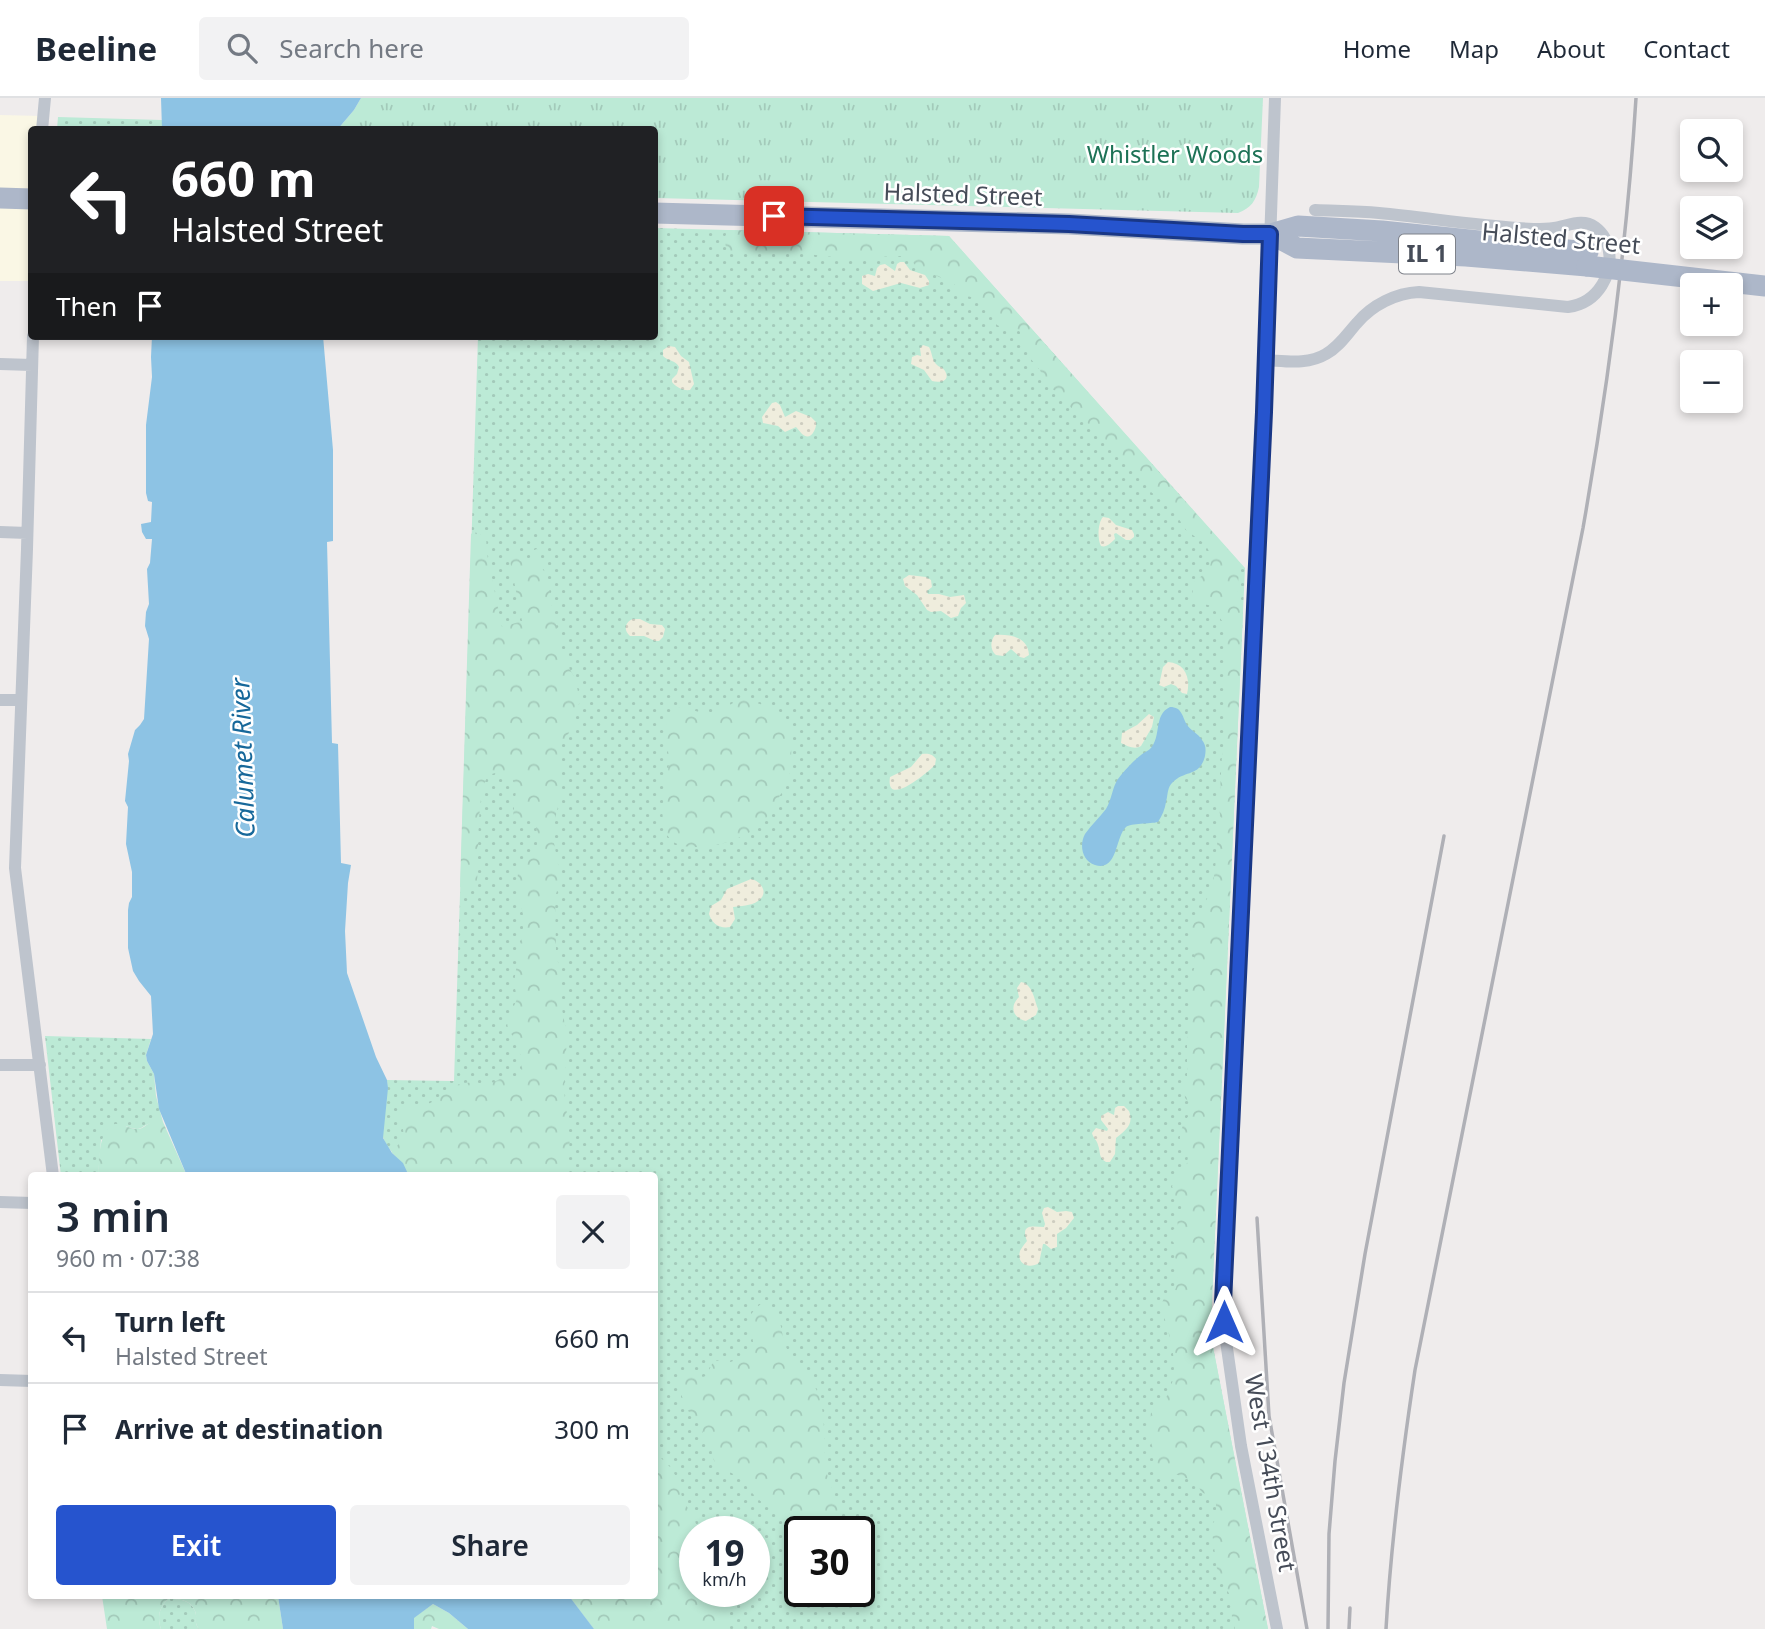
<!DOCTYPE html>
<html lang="en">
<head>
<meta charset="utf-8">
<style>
  :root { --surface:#fff; --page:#f2f2f3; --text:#1f2937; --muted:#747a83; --line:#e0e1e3; --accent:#2654ce }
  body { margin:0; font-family:"Noto Sans",sans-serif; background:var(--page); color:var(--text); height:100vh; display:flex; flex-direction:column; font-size:26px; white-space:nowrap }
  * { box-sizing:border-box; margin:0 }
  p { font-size:23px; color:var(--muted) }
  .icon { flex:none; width:38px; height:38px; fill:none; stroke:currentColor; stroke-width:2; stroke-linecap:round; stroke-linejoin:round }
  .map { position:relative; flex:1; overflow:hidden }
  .details { position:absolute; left:28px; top:1074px; width:630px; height:427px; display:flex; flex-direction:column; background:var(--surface); border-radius:7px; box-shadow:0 4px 10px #0003 }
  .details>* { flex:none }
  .hud { position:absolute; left:28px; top:28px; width:630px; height:214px; border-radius:7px; box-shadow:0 4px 10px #0003; background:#202124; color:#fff; overflow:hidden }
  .buttons { position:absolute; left:1680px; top:21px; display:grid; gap:14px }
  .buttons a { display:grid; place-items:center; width:63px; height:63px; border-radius:7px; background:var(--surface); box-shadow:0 4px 10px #0003; font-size:35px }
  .speed { position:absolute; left:679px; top:1418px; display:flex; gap:14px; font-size:35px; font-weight:700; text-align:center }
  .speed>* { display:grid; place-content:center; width:91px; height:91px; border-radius:50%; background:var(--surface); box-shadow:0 4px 10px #0003; line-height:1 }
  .speed small { font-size:18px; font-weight:400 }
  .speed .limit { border:4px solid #111; border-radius:10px; background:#fff; color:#111 }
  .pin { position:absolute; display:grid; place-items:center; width:60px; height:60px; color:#fff; margin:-30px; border-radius:14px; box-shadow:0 4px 10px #0006 }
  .me { position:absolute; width:77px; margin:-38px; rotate:0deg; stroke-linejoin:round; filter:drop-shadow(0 0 5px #0008) }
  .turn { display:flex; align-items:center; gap:24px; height:147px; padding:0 28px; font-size:32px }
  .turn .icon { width:91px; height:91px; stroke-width:2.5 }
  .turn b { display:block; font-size:49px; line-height:60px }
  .then { display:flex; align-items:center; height:66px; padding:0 28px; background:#0003; gap:14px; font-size:26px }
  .round { display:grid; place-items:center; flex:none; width:74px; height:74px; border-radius:7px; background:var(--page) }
  .head { display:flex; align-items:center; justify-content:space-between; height:119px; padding:0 28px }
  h1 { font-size:42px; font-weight:600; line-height:52px }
  .action { display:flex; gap:14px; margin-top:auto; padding:14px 28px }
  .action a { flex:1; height:80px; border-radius:7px; background:var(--accent); color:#fff; font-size:28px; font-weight:600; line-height:80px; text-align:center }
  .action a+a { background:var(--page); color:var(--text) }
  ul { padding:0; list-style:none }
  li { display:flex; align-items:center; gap:21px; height:91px; padding:0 28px; border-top:2px solid var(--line) }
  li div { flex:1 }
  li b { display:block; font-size:26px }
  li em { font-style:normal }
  header { display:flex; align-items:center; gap:42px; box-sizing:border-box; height:98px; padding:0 35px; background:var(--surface); border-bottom:2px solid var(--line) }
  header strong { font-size:33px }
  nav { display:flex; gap:38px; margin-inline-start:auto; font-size:24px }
  .search { width:490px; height:63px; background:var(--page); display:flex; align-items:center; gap:18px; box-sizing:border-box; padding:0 24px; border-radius:7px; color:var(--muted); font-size:26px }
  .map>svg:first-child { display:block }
  .commercial { fill:#faf7e5 }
  .grass { fill:url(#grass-dots); fill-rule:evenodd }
  .forest { fill:url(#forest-crowns) }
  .sand { fill:url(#sand-dots) }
  .park { fill:url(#park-tufts) }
  .water { fill:#8dc3e4 }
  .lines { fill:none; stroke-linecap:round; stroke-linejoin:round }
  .minor { stroke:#bec4cd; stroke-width:12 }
  .primary { stroke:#adb7c9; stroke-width:21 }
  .rail { stroke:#afb0b6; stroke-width:3.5 }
  .primary-bridge { stroke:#adb7c9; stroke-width:21 }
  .route-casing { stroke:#193786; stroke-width:18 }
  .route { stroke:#2654ce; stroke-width:12 }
  .labels { text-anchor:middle; stroke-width:5; stroke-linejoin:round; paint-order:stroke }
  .shield { fill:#fff; stroke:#7e828a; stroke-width:2 }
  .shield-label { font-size:23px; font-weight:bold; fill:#464c58 }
  .park-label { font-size:24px; fill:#1d7256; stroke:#fff }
  .street-label { font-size:24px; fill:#464c58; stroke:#fff }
  .water-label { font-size:26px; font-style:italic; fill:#17689a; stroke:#fff }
</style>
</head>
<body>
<header>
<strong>Beeline</strong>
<div class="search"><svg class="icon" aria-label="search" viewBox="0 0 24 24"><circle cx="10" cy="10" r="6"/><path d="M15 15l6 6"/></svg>Search here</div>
<nav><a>Home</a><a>Map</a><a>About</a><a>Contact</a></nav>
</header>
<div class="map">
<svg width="1765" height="1531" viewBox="0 0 1765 1531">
  <defs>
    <pattern id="grass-dots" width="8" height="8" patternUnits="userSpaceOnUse" patternTransform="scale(1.75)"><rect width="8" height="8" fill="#bcead6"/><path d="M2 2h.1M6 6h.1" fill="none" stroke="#a3caba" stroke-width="1.8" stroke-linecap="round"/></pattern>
    <pattern id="forest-crowns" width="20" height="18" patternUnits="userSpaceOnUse" patternTransform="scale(1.75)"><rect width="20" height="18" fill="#bcead6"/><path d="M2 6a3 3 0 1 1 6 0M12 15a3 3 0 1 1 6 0" fill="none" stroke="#a3caba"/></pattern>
    <pattern id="sand-dots" width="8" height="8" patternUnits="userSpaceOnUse" patternTransform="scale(1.75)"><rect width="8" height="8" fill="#efeddd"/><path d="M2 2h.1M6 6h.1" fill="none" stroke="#cecdc0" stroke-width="1.8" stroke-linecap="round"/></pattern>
    <pattern id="park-tufts" width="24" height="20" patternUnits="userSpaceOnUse" patternTransform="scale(1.75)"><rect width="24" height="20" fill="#bcead6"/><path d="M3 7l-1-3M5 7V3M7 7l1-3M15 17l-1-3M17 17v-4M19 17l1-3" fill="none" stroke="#a3caba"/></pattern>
  </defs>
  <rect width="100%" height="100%" fill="#efecec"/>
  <!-- commercial -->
  <path class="commercial" d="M0 17 42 18 41 31 32 32 31 183H0Z"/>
  <!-- grass -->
  <path class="grass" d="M58 19 162 22V31H57Z
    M655 130 949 138 1245 470 1211 1224 1212 1244 1268 1531H594L569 1498H654V1078H409C407 1073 404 1068 401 1064 395 1057 388 1051 384 1042 378 1027 389 1000 387 982L454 983 478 238H654ZM695 1433H754V1493H695ZM800 1433H859V1493H800Z
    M45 938 151 941 146 957 147 963 154 976 156 998 163 1024C160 1024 156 1024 152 1025 139 1028 143 1035 126 1028L101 1042 98 1078H61Z
    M168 1501C179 1501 190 1501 195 1513 198 1521 193 1523 199 1531H161C157 1519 159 1510 168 1501Z"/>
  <!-- forest -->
  <path class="forest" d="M728 132 949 138 1240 465C1239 481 1234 498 1243 513L1211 1224 1212 1244 1268 1531H1235L1232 1520 1231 1501 1227 1491 1226 1484 1217 1471 1212 1434V1427L1216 1420V1406L1212 1399 1201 1394 1197 1384 1175 1376 1161 1380C1156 1374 1155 1369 1158 1361L1152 1351 1148 1328 1151 1315C1179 1296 1177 1262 1168 1233 1166 1224 1162 1215 1162 1205L1164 1200 1170 1196 1176 1190 1179 1173 1174 1156 1176 1150 1174 1145 1170 1141 1169 1136 1171 1133 1178 1129 1177 1120 1183 1106 1175 1099 1172 1088C1179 1076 1191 1069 1187 1054L1181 1051C1177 1039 1183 1022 1192 1014L1190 1005 1185 1000 1184 985 1187 978V944L1191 888 1193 874 1196 865 1190 842 1191 831 1211 793 1215 773 1218 733 1221 720 1219 712 1222 657 1226 635V529L1212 508 1196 504 1192 498 1194 484 1204 476 1209 471 1211 464 1210 455 1205 446 1186 432 1173 412 1151 394 1139 376 1122 362 1099 334 1078 318 1058 294 1052 291 1039 271 1030 260 1019 232C1011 229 1004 231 997 227L993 213 975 200 963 197 954 186 916 168 911 162 903 158 843 160 788 154 735 156C727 154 726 150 724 141Z
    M474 434 486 438 487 456 502 529 522 523 508 453 515 454 520 463 525 464 529 461 534 452 537 451 540 454 542 470 546 476 549 489 553 519 557 529 561 554 575 581 580 602 573 628 561 648 559 658 562 680 561 696 555 721 554 745 560 776V784L555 799 556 853 559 870 561 906 567 937 564 993 570 1041 566 1078H409L402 1065 392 1055V1051C415 1038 395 1023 402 1013 407 1005 419 1007 427 1006 436 1004 442 994 450 990 456 987 464 984 471 985 477 985 481 988 487 986 503 983 498 977 517 979L521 975V959L516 942 508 932 507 924 517 901 514 884 524 824C523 807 515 796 518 775 521 760 525 763 534 754 540 748 537 729 534 723L518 721 513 718 516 693 513 681C505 677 495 671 488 679 476 690 479 768 477 788L471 792 460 789 471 436Z
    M742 600C748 601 751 603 757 605 767 609 777 609 785 619 790 626 791 636 791 644 792 674 790 680 776 705 770 715 765 723 756 730 740 742 716 749 696 749 645 751 667 694 669 664 669 651 661 622 673 613 685 603 696 616 708 616 721 615 731 605 742 600Z
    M163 1024 187 1078H98C99 1065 98 1030 115 1026 122 1025 130 1031 137 1031 144 1031 146 1026 152 1024 156 1024 160 1024 163 1024Z
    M762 1205C786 1217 778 1231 787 1251 795 1267 811 1278 818 1295 828 1321 821 1350 827 1376 831 1392 846 1417 842 1433H802C790 1419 772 1413 758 1401 751 1395 746 1386 739 1380 725 1369 707 1369 713 1345 700 1340 705 1337 700 1327 698 1323 692 1318 689 1314 682 1304 680 1291 679 1280L681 1276 688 1274 699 1280 706 1278 713 1264 720 1262C734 1270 744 1254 753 1244 751 1223 744 1219 762 1205Z
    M655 1354 672 1371 678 1383 683 1403 692 1416 699 1433H695V1493H726L728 1531H594L569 1498H654Z
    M102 1498H278L283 1531H199C193 1523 198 1521 195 1513 190 1501 179 1501 168 1501 159 1510 157 1519 161 1531H107Z
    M433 1506 449 1515 468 1531H439L432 1528 431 1531H414L413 1520Z"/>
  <!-- sand -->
  <path class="sand" d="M900 164H904L910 172 925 177 929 183V187L920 190 901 185 873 193 862 186V178L868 176 875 178 877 170 880 167 885 166 895 173 897 166Z
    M923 247 929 249C932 254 932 262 936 266 942 272 940 266 945 273 951 284 939 285 932 283L924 272 911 266 912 259 917 257 921 258 920 250Z
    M669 248 675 249 681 258 689 264 694 286 690 292C683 293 676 289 672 284V281L677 276 679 269C676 262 667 263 663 258V252Z
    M776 304 780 307 785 319 796 313 811 319 816 324C817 330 811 344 802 336 800 334 798 331 796 329L785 334 778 328 763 325 762 319 772 305Z
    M1103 419 1109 420 1116 427 1132 432 1134 436V439L1130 442H1126L1116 435 1114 436 1115 441C1111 445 1106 450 1101 448 1097 441 1098 424 1103 419Z
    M909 477 926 479 931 482 932 489 927 493 928 496H939L950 499 964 497 966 505 961 510 958 518 951 520 941 513 931 514 927 512 917 497 905 488 903 481Z
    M633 521H640L650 526 662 527 665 531 663 539 659 543H655L644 538H630C623 532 625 524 633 521Z
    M995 537C1010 536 1028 539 1029 557L1024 560 1020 559 1011 551 1003 558 996 557C990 552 990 543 995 537Z
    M1168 564C1185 565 1191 580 1187 596L1182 595 1176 588 1171 586 1164 589 1159 587 1163 569Z
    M1149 616 1154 619 1152 629 1141 648C1135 652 1127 648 1121 645L1122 635 1137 627Z
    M922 656C928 655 933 656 936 661L935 667C928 674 885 711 890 679L911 669Z
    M751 781C762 783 769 796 758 803 751 808 740 808 733 809L735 821 730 829C720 831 712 826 709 816L711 808 721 802 727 791Z
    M1021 884 1025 885C1034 892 1034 901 1038 911L1036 917 1026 923C1013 920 1009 909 1019 899L1017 890Z
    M1118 1008H1124L1129 1013C1134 1026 1126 1032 1116 1040L1115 1056 1110 1064H1106C1098 1059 1101 1055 1098 1047 1097 1042 1093 1040 1092 1035L1096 1030 1107 1033 1108 1031 1101 1022V1018L1108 1014 1114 1017 1115 1010Z
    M1048 1109 1057 1114 1066 1113 1072 1114 1074 1120 1066 1130 1057 1136V1149L1051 1151 1045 1146H1043L1039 1165C1030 1171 1016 1167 1020 1153 1021 1151 1025 1145 1027 1143 1020 1125 1033 1129 1044 1129L1045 1126 1042 1115 1044 1110Z"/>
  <!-- park -->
  <path class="park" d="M361 0H1263L1259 89C1256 103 1251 110 1238 115L655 100 654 32H337L354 12Z"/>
  <!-- water -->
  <path class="water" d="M161 0H361L354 12 337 32 162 31Z
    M152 238H323L333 352V443L327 444 332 645 338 646 341 765 351 767 348 785 345 833 347 875 376 959 387 982 388 990 383 1040 392 1055 403 1065 409 1078H187L159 1011 154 976 147 963 146 957 153 936 151 898 139 883 133 873 128 850V812L129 805 132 799V774L126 746 128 709 125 703 129 663 128 656 135 632 140 627 144 621 149 541 145 528 146 514 149 506 147 471 150 465 152 441H146L142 434 141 426 151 424 152 404 148 403 146 395V327L152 279 151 259Z
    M1170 609C1182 609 1182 618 1187 627 1191 633 1199 636 1202 642 1206 647 1206 652 1205 658 1200 679 1185 672 1173 684 1167 689 1168 697 1166 704 1165 711 1162 718 1158 724 1150 726 1131 725 1126 729 1115 739 1118 774 1095 767 1082 763 1079 747 1085 736 1091 727 1100 719 1106 711 1112 701 1112 690 1118 681 1124 673 1133 663 1141 657 1146 653 1145 655 1150 651 1162 639 1153 617 1170 609Z
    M278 1498H569L594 1531H468L449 1515 433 1506 414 1520V1531H283Z"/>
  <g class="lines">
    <!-- minor -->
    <path class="minor" d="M1275 0 1266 262 1223 1205 1226 1243 1241 1348 1277 1531
      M42 32 45 0
      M33 238 27 451 15 770 53 1078
      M1266 262C1286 263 1308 267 1326 256 1339 249 1347 236 1357 225 1372 207 1396 195 1419 194L1568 209C1583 207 1594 200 1602 187 1613 170 1613 142 1595 129 1582 120 1568 128 1554 130 1547 131 1540 131 1533 131 1481 128 1430 120 1379 115 1357 113 1336 113 1315 112
      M0 266 32 267
      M0 434 27 435
      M0 602H21
      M0 967H40
      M0 1104 32 1105
      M0 1282 32 1283"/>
    <!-- primary -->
    <path class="primary" d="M0 100 32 101
      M654 115 1069 126 1243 136H1271L1298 128 1382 133 1588 154
      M1271 136 1297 150 1466 158 1587 168"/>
    <!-- rail -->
    <path class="rail" d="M1257 1120 1269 1318 1307 1531
      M1328 1531 1329 1436 1335 1363 1344 1285 1365 1156 1444 738
      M1349 1531 1350 1510
      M1386 1531C1391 1444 1402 1358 1415 1272L1583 430C1608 288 1627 145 1636 0"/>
    <!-- primary-bridge -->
    <path class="primary-bridge" d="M1587 168 1765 188"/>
  </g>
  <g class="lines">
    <defs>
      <path id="route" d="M774 118 1069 126 1243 136H1270L1264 314 1223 1205 1224 1224"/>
    </defs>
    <!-- route casing -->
    <use href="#route" class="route-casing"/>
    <!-- route -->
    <use href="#route" class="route"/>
  </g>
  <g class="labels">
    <!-- shield labels -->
    <rect class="shield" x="1399" y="136.5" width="56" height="39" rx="5"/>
    <g class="shield-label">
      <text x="1427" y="164">IL 1</text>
    </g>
    <!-- park labels -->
    <g class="park-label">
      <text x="1175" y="65">Whistler Woods</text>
    </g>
    <!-- street labels -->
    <g class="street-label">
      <text transform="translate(963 97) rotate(2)" y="8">Halsted Street</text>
      <text transform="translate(1561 141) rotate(5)" y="8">Halsted Street</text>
      <text transform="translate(1270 1375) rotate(80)" y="8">West 134th Street</text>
    </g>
    <!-- water labels -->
    <g class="water-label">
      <text transform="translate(243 660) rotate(-92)" y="9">Calumet River</text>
    </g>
  </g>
</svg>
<div class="buttons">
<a><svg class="icon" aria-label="search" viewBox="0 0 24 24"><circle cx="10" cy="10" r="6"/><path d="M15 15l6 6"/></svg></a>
<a><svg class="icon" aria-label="layers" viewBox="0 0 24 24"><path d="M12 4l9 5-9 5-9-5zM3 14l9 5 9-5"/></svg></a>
<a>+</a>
<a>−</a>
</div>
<div class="speed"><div>19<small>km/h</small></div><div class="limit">30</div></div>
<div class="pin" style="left:774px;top:118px;background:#d93025"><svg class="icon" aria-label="arrive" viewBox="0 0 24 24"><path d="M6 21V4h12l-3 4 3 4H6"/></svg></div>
<svg class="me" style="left:1224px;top:1224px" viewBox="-20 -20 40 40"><path d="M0-17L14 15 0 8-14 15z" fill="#2654ce" stroke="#fff" stroke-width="4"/></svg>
<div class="hud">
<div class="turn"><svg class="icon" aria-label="left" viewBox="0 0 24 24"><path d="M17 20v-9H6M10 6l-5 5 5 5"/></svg><div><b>660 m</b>Halsted Street</div></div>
<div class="then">Then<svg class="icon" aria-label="arrive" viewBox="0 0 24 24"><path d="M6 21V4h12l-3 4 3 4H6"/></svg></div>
</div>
<section class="details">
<div class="head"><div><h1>3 min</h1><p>960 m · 07:38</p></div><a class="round"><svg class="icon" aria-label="close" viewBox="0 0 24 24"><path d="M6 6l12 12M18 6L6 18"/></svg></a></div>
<ul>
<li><svg class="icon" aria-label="left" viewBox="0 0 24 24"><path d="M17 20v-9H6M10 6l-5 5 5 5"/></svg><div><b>Turn left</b><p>Halsted Street</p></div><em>660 m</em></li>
<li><svg class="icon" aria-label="arrive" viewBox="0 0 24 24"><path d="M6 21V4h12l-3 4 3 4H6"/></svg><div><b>Arrive at destination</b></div><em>300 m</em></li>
</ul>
<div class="action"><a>Exit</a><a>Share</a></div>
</section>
</div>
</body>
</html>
